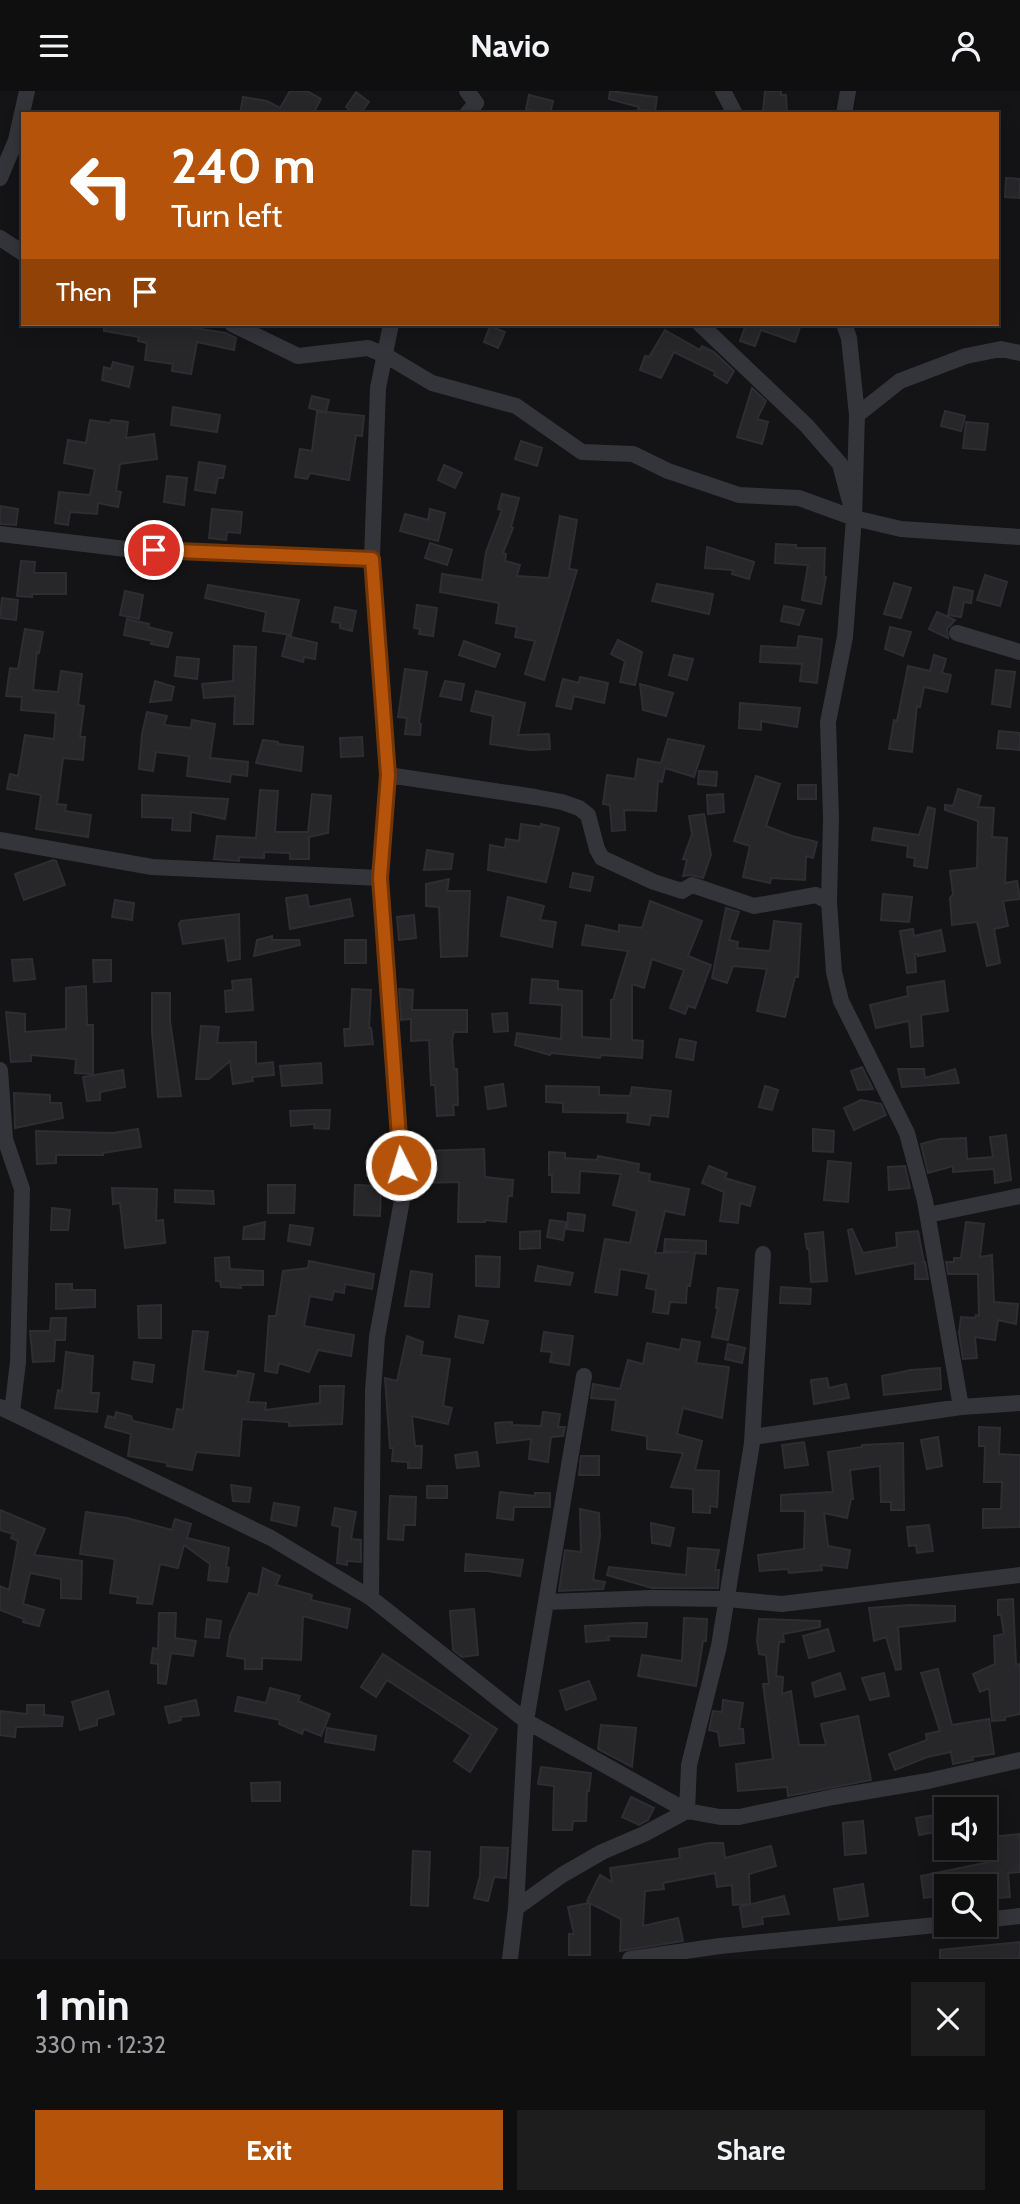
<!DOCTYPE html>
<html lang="en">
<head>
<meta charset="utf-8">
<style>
  :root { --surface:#0f0f10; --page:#1d1d1e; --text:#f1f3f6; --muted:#9b9c9f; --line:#2f2f30; --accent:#b45309 }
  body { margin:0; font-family:Cabin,sans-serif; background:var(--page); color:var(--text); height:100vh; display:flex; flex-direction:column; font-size:26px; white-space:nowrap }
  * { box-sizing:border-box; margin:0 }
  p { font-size:23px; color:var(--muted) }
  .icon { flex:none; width:38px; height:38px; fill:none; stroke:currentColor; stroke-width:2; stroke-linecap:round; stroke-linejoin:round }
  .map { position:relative; height:1868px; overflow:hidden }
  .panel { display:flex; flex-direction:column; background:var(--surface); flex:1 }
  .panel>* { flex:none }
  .top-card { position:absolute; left:21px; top:21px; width:978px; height:214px; border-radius:0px; box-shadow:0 4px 18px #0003,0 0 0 2px var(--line); background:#b45309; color:#fff; overflow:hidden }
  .fabs { position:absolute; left:934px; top:1706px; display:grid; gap:14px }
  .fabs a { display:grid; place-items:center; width:63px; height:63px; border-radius:0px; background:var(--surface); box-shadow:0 4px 18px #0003,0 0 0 2px var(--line); font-size:35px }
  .pin { position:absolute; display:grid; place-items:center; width:60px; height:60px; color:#fff; margin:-30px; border:4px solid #fff; border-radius:50%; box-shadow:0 2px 7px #0007 }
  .me { position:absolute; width:77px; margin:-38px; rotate:355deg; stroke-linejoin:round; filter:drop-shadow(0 0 5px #0008) }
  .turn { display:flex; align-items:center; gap:24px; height:147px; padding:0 35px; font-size:32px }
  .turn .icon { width:91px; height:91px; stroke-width:2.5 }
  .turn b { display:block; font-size:49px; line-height:60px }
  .then { display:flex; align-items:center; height:66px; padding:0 35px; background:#0003; gap:14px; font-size:26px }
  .round { display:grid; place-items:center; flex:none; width:74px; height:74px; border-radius:0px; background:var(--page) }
  .overview { display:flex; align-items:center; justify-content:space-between; height:119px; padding:0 35px }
  h1 { font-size:42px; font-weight:800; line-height:52px }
  .action { display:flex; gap:14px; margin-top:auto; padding:14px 35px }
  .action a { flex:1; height:80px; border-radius:0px; background:var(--accent); color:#fff; font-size:28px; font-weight:800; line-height:80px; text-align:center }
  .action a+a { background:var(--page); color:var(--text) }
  header { display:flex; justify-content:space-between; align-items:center; height:91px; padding:0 35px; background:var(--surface); font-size:32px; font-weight:800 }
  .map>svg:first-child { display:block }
  .building { fill:#27272a; stroke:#2e2d32; stroke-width:2 }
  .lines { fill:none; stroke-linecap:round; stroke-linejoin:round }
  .minor { stroke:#34343b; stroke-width:16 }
  .route-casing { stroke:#753606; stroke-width:18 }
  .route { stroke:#b45309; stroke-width:12 }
</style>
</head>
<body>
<header><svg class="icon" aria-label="menu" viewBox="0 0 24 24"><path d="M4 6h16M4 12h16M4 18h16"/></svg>Navio<svg class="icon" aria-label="person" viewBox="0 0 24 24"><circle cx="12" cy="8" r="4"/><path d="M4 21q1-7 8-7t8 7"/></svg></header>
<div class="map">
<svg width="1020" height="1868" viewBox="0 0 1020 1868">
  <rect width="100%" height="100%" fill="#141416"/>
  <!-- building -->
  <path class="building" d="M290 0H307L321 8 313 23H240L243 6 267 10 280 17Z
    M610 0 657 6 655 21 638 18 639 16 609 8Z
    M765 0H781V4H786L787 23H769L763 20Z
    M356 1 369 11 360 23H355L346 16Z
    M529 4 553 10 550 23 526 18Z
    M1006 87 1020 88V107L1005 106Z
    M104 233H170L226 242 236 247 234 259 197 251 191 283 172 280 173 273 145 269 147 252 138 250 139 246 104 240Z
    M746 233H801L795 251 761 239 755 255 740 250Z
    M490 235 505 241 498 257 484 251Z
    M665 239 700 259 702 255 714 261 734 280 727 292 714 284 715 281 674 261 661 287 640 279 645 265 649 266Z
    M113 271 133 276 129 296 102 289 104 276 111 278Z
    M752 297 766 310 757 328 768 331 762 353 737 346Z
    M312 305 329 309 326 321 364 325 362 345 356 344 349 389 310 382 307 388 295 386 300 358 312 360 317 321H325L309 317Z
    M173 316 220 324 217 341 171 334Z
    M945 320 965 325 961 340 941 335Z
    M90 329 110 332 111 329 128 331 126 347 154 343 157 368 120 373 116 400 121 401 118 416 98 412 97 423 70 421 68 434 55 432 59 401 90 404 95 378 64 372 68 349 86 352Z
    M966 331 988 333 985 359 963 357Z
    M521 350 542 357 537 375 515 368Z
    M199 371 225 375 223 387H218L215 402 195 399Z
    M444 374 462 382 455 397 438 389Z
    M167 385 187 387 184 414 164 411Z
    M502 403 519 407 511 436 513 437 503 462 506 463 505 470 520 474 517 485 549 487 560 425 577 429 569 478 577 479 544 589 525 583 535 550 515 546 517 536 496 532 499 512 440 501 442 483 482 489 486 461 502 419 498 418Z
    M0 415 18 418 16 434 0 433Z
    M212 418 242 421 240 442 227 441 226 449 209 447Z
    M430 418 445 422 438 450 400 440 405 423 428 429Z
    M430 452 452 459 447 474 425 467Z
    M776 453 796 454V457H825L824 486H826L821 513 802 509 808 474 775 472Z
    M707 456 754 471 749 488 732 483 733 479 705 477Z
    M21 470 35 471 34 482H66V503H32V506L17 505Z
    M985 484 1007 491 1000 515 977 509Z
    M894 492 911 497 901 527 884 523Z
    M657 493 713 503 709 523 652 510Z
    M208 494 299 509 291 544 263 540 266 521 205 507Z
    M954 496 973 500 971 512 964 511 961 526 948 524Z
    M125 500 143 504 139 528 120 524Z
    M2 507 18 509 16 529 0 527Z
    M417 514 437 517 433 545 419 543 420 538 414 537Z
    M784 515 804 519 799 534 781 530Z
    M335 516 356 520 352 540 340 537V532L332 531Z
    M937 521 955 529 947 538 948 547 929 538Z
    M127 528 149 533 148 536 172 542 168 556 151 553 152 550 124 544Z
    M890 536 911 541 903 565 885 558Z
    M25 538 43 541 39 562 37 561 33 599 58 601 61 580 82 583 78 614 84 615 80 646H85L83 669 63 667 57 713 66 714 65 720 91 724 88 746 36 738 41 704 7 698 10 683 18 685 25 644 54 648 56 622 21 619 22 606 6 605 10 577 18 578Z
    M287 545 317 552 315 568 304 566 303 571 282 565Z
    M799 545 822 548 817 592 800 590 802 573 760 571 761 555 797 557Z
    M618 549 642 561 635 594 620 591 625 570 611 563Z
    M464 550 500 563 495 576 459 564Z
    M234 555 256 556 253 633H234L235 605 204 607 202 593 233 590Z
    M674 564 693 568 687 589 669 584Z
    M934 564 946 568 942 582 951 584 947 601 924 596 920 616 917 615 912 661 889 658 894 629 897 630 908 575 930 580Z
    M177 566 199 568 197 588 175 585Z
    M405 578 427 581 419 632 421 633 420 644 405 643 407 627 398 626Z
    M996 579 1015 581 1010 616 992 613Z
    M580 586 608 592 604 612 574 605 571 618 556 615 563 588 579 592Z
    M155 590 174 596 171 609 150 611Z
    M445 590 464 593 461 609 440 605Z
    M640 593 673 602 666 625 643 619Z
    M476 600 525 612 518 644 549 643 550 658 531 659 490 653 493 625 471 620Z
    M740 612 800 617 797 636 761 630V639L739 637Z
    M147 621 167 625 164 634 191 637 192 629 215 633 210 667 248 671 247 685 231 683 230 691 187 685 189 665 156 661 153 680 139 678 142 643Z
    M999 640 1020 642V659L997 657Z
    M362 646 363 665 341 666 340 647Z
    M668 648 704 655 694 686 665 677 662 691 658 690 656 720 624 719 625 739 612 740 610 714 603 713 607 684 635 688 638 668 661 672Z
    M263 649 278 651V653L303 656 301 680 256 672Z
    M699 680 717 681 716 695 698 693Z
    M756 685 780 693 766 735 792 745 817 751 813 767 806 765 805 789 771 787 770 792 743 786 750 755 734 750Z
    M798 694H816V708H798Z
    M958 698 981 705 978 716 994 717 992 746 1007 747 1005 792 1017 790 1020 808 1003 810 1008 835 994 838 1000 872 987 875 977 831 952 834 950 807 953 803 950 780 977 777 978 730 945 719V714L953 715Z
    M260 699 278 700 275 741H308L312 703 331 705 328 742 309 746V768H290V762L264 761V767L239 766V770L214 768 217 745 256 747Z
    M723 703 724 721 708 723 707 704Z
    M142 704 228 708 225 728 191 721 190 740 172 739 173 727 142 726Z
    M928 716 935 718 927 777 914 775 915 767 907 766 908 755 872 749 874 737 919 744Z
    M704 723 711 764 703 787 691 784 683 785 687 769 683 768 692 743 689 725Z
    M521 733 541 736V733L559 737 546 791 488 779 490 754 505 757 506 748 519 750Z
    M427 759 453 763 451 778 424 779Z
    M53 769 56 770 65 794 24 809 15 783Z
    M573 782 593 786 590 800 570 796Z
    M449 788 447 800H470L467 865 441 866 439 816 426 815V793Z
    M883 803 912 806 909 831 881 829Z
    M307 804 309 816 350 808 353 825 290 838 286 807Z
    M508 806 544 815 540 829 556 831 552 856 501 845Z
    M115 809 134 812 132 829 112 826Z
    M650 810 702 830 688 865 711 874 695 917 688 915 685 923 670 917 684 879 652 868 644 897 632 893V949L643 950 642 967 601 964 600 967 551 962 550 964 515 954 517 942 561 948 562 914 530 912 532 888 558 890V898L582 900V946L611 948V909H613L628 860 582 854 586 834 619 841V834L642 837Z
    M726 817 739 821 729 849 738 851 737 857 770 860 774 830 801 833 798 886H795L785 926 757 920 767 878 733 875 727 892 712 887Z
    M239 823 240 868 228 870 225 847 183 853 179 833 181 830Z
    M414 824 416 847 399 849 397 826Z
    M913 838 914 845 941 839 945 860 918 865V863H915L916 881 907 882 900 840Z
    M272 845V849H299L300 854 254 865 257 849Z
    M345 849H366V872H345Z
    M32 868 35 888 14 890 12 869Z
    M93 869H111V890L94 891Z
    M251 888 253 919 226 921 225 900 233 899 232 890Z
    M944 890 948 920 921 924 923 955 911 956 909 930 876 937 870 914 908 905 907 896Z
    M86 895 87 934H93V983L75 982 76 968 31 964V970L11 971 6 921 25 923V941L66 938V897Z
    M352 898 371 899 369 937H371L373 953 345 955 344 938H350Z
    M399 898 413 899 412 919H467V941H454L452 949 454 978H457L458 1014H453L454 1024 437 1025 435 994H431L429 949 411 950V928L401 929Z
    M152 902H170V930L181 1005 158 1006 152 941Z
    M507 922 508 940 494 941 492 923Z
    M201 935 219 936 217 952 256 951V973L273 971 274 984 252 986 253 990 233 993 230 970 209 988H196Z
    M680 948 696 951 693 969 676 966Z
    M321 972 322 992 282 995 280 975Z
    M862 976 873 998 858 999 851 980Z
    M898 978H924L925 987 955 978 959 992 902 996Z
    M123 979 125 996 100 1001V1009L87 1010 83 986Z
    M503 993 506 1015 488 1018 485 996Z
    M546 995 599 996V1004L630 1005 632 996 671 1000 668 1026 651 1024 649 1034 627 1031 628 1022 563 1021V1012L546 1011Z
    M765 995 778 999 772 1019 759 1016Z
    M14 1002 50 1004V1012H61L63 1027 15 1037Z
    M861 1009 881 1013 886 1024 854 1039 844 1017Z
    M314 1019H330L329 1038 314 1037 315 1033 291 1035 290 1020Z
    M138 1038 141 1056 103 1062V1064H56V1072L37 1073 36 1040 113 1042Z
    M813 1038 834 1040 833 1061 813 1060Z
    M1006 1044 1011 1089 995 1092 994 1078 953 1081V1075L928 1082 921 1053 940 1048 966 1047 967 1068 993 1066 990 1046Z
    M484 1058 485 1086 513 1089 512 1105H508L506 1131 485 1129V1131H458L459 1091 424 1092 423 1060Z
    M549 1061 565 1062V1067L597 1069 598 1065 639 1073 638 1081 650 1083 649 1090 689 1098 684 1124 665 1120 655 1162 689 1161 664 1160 665 1148 706 1150V1163L695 1162 690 1195H687L686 1212 670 1211 668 1223 653 1221 656 1199 646 1197 649 1183 620 1178 617 1204 595 1201 605 1148 630 1152 637 1120 613 1114 621 1083 580 1080 579 1102 552 1101V1084H549Z
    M828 1070 851 1072 848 1111 824 1109Z
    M709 1075 727 1082 725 1087 755 1096 750 1115 740 1112 738 1132 720 1130 724 1101 702 1092Z
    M905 1075 910 1097 889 1099 888 1076Z
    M268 1094H295L294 1122H268Z
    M355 1094 381 1095 380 1125 354 1124Z
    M112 1097 157 1098 156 1130 163 1129 165 1152 125 1157 120 1112 113 1113Z
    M175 1099 213 1100 214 1113 175 1111Z
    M52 1117 70 1119 68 1139H51Z
    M568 1122 585 1124 583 1140 567 1138Z
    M550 1129 566 1131 563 1149 547 1146Z
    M265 1131 264 1148H243L244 1136Z
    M966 1131 984 1133 980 1166 992 1164 994 1211 1018 1213 1016 1233 998 1229 995 1249 975 1246 977 1267 963 1268 959 1242 961 1226 975 1227 976 1224 979 1225 978 1183H948L946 1171H954V1167H961Z
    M290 1134 313 1137 310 1154 288 1150Z
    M852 1138 863 1162 897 1156 896 1142 918 1140 924 1171H921H925L928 1188H915V1172L856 1183 848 1139Z
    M540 1140V1157L520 1158V1141Z
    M823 1141 827 1190 811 1191 809 1158H807L805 1143Z
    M476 1165 500 1166 499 1196 476 1195Z
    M229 1166 230 1178 263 1180V1194H240L241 1197 221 1196 220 1190H216L215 1167Z
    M309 1170 374 1183 372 1198 345 1193 344 1202 334 1200 332 1209 310 1205 304 1235 354 1244 351 1265 318 1259 309 1281 279 1272 277 1282 265 1280 269 1225H276L283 1180 308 1177Z
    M538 1175 573 1182 570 1194 535 1190Z
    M411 1180 432 1183 429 1216 405 1215Z
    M56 1193H72V1199H95V1216L56 1218Z
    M781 1196 811 1198 810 1213 780 1212Z
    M718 1197 738 1199 728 1249 712 1246 718 1217H716Z
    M161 1214V1247H139L138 1215Z
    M459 1225 488 1230 483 1252 455 1246Z
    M51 1227H66L65 1249H55L54 1270 33 1271 30 1240H50Z
    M193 1240 208 1241 203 1280 237 1285 238 1280 254 1283 248 1311 266 1312 265 1319 320 1312V1295H344L342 1333 289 1335V1331L242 1328 239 1365 196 1361 192 1379 167 1375 168 1372 128 1365 131 1343 105 1336 108 1325 115 1327 116 1321 131 1325 133 1330 173 1339 177 1318 183 1319Z
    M544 1241 573 1245 569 1274 550 1271 552 1261 541 1260Z
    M407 1245 423 1251 421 1264 450 1268 443 1315 452 1317 448 1333 412 1325 415 1355H422L421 1377H408V1371L392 1370 393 1357H390L385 1287 397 1290Z
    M682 1248 700 1251 696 1272 729 1276 722 1327 683 1317 677 1343 702 1350 695 1379 719 1380 717 1416 710 1415V1422L693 1421V1398L671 1396 683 1362 647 1358V1345L612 1339 616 1309 591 1307 593 1293 620 1298 628 1269 643 1273 647 1252 680 1259Z
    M728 1253 745 1257 742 1272 725 1268Z
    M66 1261 93 1265 91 1302H99L97 1321 55 1317 58 1299 62 1300Z
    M134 1271 154 1274 152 1291 132 1288Z
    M940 1277 941 1298 884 1304 882 1285 911 1279Z
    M827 1287 829 1297 846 1293 849 1307 814 1313 811 1289Z
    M543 1321 560 1323 558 1336H565L563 1345 551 1346 548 1371 529 1368 531 1348 497 1352 495 1332 512 1331V1334L541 1335Z
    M979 1336 1000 1337 999 1363 1020 1364V1436L983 1437V1418H1001L1002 1391H984L985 1355H979Z
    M938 1346 942 1375 927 1378 921 1349Z
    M804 1351 808 1374 785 1377 782 1354Z
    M903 1352 904 1419H891V1411H881L880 1375 850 1379 853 1408H851L847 1427 824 1422 828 1455 850 1459 847 1477 821 1474 822 1479 789 1482 788 1478 760 1480 758 1464 804 1458 805 1420H781V1404L833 1401 828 1361 862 1356V1354Z
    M477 1361 479 1375 457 1377 455 1364Z
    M581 1365H599V1384H579Z
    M231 1394 251 1397 249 1411 233 1410Z
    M427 1395H447V1407H427Z
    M500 1401 535 1405V1402H550V1416H514L513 1429 497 1427Z
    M390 1405 416 1406 415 1434H404L403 1449 388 1448Z
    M274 1412 299 1416 296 1435 271 1429Z
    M335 1417 356 1421 351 1448 361 1449V1471L347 1470V1474L337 1472 340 1436 332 1434Z
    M580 1418 599 1422 600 1445 593 1489 605 1491 603 1498 559 1500 565 1459 581 1461Z
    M0 1419 45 1438 34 1464 82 1470 81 1508 61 1507V1488L30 1482 23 1513 44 1519 39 1535 23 1531 24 1528 0 1519V1495L9 1499 18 1450 11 1447 13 1443 0 1439Z
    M86 1421 127 1427 172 1439 175 1428 191 1433 187 1447 229 1457 226 1476 229 1477 227 1491 208 1489 210 1473 184 1454 178 1477 160 1473 152 1513 137 1512 138 1506 110 1502 115 1468 80 1463Z
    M651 1432 674 1437 670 1455 652 1452Z
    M929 1434 933 1460 917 1462 916 1454 909 1455 907 1436Z
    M688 1457 719 1459 715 1479H719L718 1497H652L607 1484 609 1476 686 1484Z
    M466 1463 523 1469 520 1485 487 1480H465Z
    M263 1477 280 1485 276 1494 312 1504 311 1509 350 1518 347 1537 303 1525 301 1569 262 1567V1578H245V1568L227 1565 230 1544 249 1502 258 1504Z
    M1013 1508 1016 1574 1020 1573V1623L1005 1626V1629L992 1630 989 1597 980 1601 973 1583 995 1573 994 1545 1004 1543 1001 1524H998V1509Z
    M910 1514 955 1515V1530L898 1536 901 1578 896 1579 886 1546 874 1550 869 1517Z
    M474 1518 478 1564 462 1566 453 1559 450 1520Z
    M159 1522H176L175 1547 196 1550 193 1565 171 1562 166 1593 158 1592V1573L151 1572 153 1557 158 1558Z
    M684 1527 707 1528 706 1550H703L696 1595 638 1585 642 1564 682 1570Z
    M207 1528 221 1530 219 1547 205 1546Z
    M759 1528 820 1530V1536L783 1543 784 1551H779L776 1585 783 1586 782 1603 791 1600 799 1654H826L821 1633 858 1625 871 1689 788 1705 787 1696 738 1700 736 1673 773 1668 763 1593H769L766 1564 759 1563 757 1550Z
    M633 1532H647L646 1546 608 1545 609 1549 586 1551 585 1535Z
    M828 1538 834 1560 809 1567 803 1545Z
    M383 1563 497 1638 470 1681 454 1670 471 1644 387 1589 376 1606 361 1596Z
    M938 1578 952 1634 989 1628 994 1663 972 1666 973 1669 953 1673 951 1661 927 1666 895 1679 889 1663 927 1649 926 1643 940 1640 921 1582Z
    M840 1582 845 1598 815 1606 812 1592Z
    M884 1582 889 1605 870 1609 862 1587Z
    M589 1590 596 1608 566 1619 560 1600Z
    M270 1597 300 1605 298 1610 330 1623 321 1645 304 1638 302 1643 279 1633 280 1629 235 1620 238 1606 266 1612Z
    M108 1600 114 1623 97 1628V1634L80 1639 72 1611Z
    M196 1609 199 1624 180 1626 181 1629 169 1632 165 1616Z
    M723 1609 743 1612 739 1638H743L744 1652 720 1655 718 1641 709 1639 713 1620 722 1621Z
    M27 1614H44V1624L63 1626 62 1635 16 1636 15 1646 0 1644V1620L27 1623Z
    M601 1634 636 1637 632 1676 598 1658Z
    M327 1637 376 1645 374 1659 325 1651Z
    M541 1676 591 1682 589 1700H587L586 1730H573L572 1739H553L554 1695 538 1693Z
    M280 1691V1710H252L251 1692Z
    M631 1706 654 1717 648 1729 639 1734 622 1726Z
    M947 1722V1739L919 1744 916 1727Z
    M863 1730 866 1762 845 1764 843 1732Z
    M1020 1743V1781L1008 1782 1010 1806 998 1807 996 1796H947V1804L924 1807 921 1785 994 1770 991 1746Z
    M709 1752H723L725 1767 771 1755 776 1775 749 1783 750 1813 733 1814 732 1794 717 1796 715 1782 663 1792 664 1798 645 1800 643 1835 678 1827 683 1850 620 1860 621 1828 590 1812V1864H569V1843H574L568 1816 589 1812 587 1810 600 1784 612 1791 610 1777 680 1767 679 1758Z
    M481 1756 508 1757 506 1787 494 1786 488 1810 474 1807 480 1785Z
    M413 1760 430 1761 428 1815 411 1814Z
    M863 1793 868 1825 839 1829 834 1798Z
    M784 1805 789 1823 762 1826 763 1833 743 1836 740 1816Z
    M1020 1851V1868H940V1859Z"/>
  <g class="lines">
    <!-- minor -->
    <path class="minor" d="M467 0 476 12 467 23
      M723 0 735 23
      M844 23 848 0
      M0 87 16 49 27 0
      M0 147 23 162
      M232 233 298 265 368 257 385 264 432 292 516 315 582 361 633 363 668 380 739 404 799 407 854 427 901 438 1020 446
      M700 233 807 335 840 373 850 411
      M857 324 900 290 966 265 1001 258 1020 262
      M0 443 126 458 372 468
      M957 542 1020 561
      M388 684 535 706 562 711 579 717 588 724 597 758 602 767 654 791 682 800 692 794 754 815 816 804 829 811 834 881 841 910 907 1042 925 1110 961 1316
      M0 749 152 776 380 787
      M829 811 831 727 828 631 845 546 854 427 857 324 849 247 844 233
      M0 979 5 1048 22 1098 18 1271 12 1321
      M928 1124 1020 1105
      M0 1316 271 1447 371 1507 526 1630 687 1720 720 1726H739L833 1706 928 1690 1020 1669
      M753 1346 961 1316 1020 1312
      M371 1507 373 1300 377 1246 404 1098 380 787 388 684 372 468 378 297 391 233
      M546 1511 653 1507 727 1508 782 1513 1020 1484
      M516 1817 562 1784 602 1761 644 1743 687 1720 689 1674 719 1555 752 1352 763 1163
      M985 1829 1020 1825
      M510 1868 516 1817 526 1630 584 1285
      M630 1868 720 1855 947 1833"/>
  </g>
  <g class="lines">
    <defs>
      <path id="route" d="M154 459 372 468 388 684 380 787 401 1074"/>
    </defs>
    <!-- route casing -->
    <use href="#route" class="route-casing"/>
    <!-- route -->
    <use href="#route" class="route"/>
  </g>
</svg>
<div class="fabs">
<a><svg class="icon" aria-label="sound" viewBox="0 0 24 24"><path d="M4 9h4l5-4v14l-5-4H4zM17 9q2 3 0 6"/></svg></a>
<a><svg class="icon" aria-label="search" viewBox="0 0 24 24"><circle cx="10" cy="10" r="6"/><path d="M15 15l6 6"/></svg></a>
</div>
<div class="pin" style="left:154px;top:459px;background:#d93025"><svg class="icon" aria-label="arrive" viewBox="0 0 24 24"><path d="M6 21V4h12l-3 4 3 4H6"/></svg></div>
<svg class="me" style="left:401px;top:1074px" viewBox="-20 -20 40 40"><circle r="17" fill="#b45309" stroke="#fff" stroke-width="3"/><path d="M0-11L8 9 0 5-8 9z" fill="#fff"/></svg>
<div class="top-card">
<div class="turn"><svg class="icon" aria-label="left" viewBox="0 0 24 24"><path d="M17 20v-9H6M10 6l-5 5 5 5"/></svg><div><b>240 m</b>Turn left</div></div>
<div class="then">Then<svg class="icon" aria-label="arrive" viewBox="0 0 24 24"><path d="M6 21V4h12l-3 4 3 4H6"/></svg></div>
</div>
</div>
<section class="panel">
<div class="overview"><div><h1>1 min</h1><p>330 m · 12:32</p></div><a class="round"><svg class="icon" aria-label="close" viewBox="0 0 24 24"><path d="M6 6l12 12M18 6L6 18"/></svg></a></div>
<div class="action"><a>Exit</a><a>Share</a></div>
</section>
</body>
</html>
